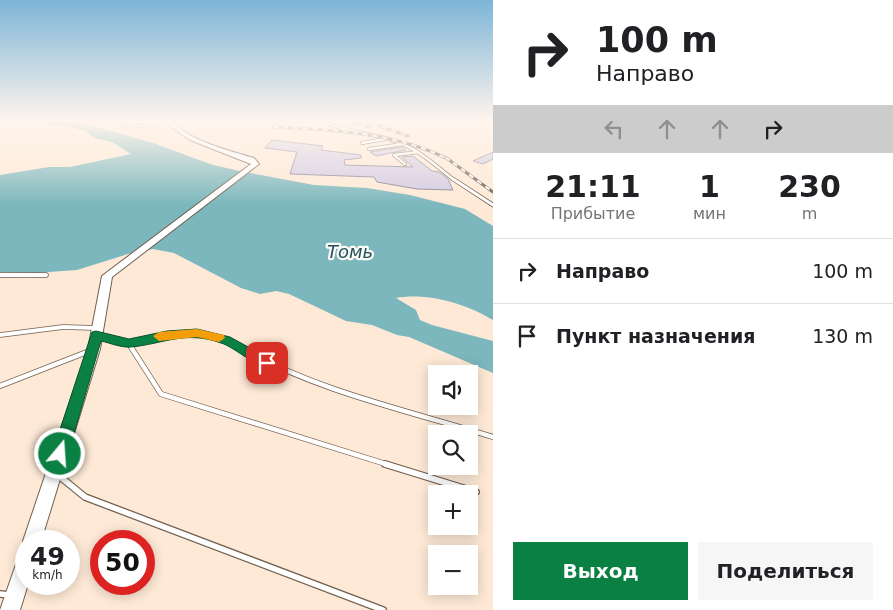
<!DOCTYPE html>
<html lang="ru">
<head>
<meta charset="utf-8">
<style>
  :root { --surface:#fff; --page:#f6f6f6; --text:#202124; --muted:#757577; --line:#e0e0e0; --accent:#0b8043 }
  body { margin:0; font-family:"DejaVu Sans",sans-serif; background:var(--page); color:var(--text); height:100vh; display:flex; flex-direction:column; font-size:19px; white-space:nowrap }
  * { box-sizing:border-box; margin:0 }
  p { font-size:16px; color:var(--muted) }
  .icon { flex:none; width:28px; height:28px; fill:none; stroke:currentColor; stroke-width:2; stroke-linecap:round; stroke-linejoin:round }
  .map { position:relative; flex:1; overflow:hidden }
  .panel { display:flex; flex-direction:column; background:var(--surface); width:400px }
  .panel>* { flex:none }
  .top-card { background:#fff; color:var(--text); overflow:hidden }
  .tools { position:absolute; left:428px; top:365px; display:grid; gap:10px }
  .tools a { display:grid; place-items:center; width:50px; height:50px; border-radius:0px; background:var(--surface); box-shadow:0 2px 12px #0003; font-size:25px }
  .speed { position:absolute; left:15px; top:530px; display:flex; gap:10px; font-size:25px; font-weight:700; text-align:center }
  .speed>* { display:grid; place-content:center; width:65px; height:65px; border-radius:50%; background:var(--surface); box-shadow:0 2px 12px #0003; line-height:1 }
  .speed small { font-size:12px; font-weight:400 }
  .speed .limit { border:8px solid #d22; background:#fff; color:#111 }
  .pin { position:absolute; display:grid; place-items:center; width:42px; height:42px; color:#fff; margin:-21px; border-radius:10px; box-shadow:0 2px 8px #0006 }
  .me { position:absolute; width:55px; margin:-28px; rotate:18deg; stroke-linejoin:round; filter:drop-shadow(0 0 4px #0008) }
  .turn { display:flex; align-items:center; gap:18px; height:105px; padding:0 20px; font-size:22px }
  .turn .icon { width:65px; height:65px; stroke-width:2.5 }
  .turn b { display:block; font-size:35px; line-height:42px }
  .lanes { display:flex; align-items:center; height:48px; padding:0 20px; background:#0003; justify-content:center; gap:25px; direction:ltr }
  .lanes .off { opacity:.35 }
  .eta { display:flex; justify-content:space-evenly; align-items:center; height:85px; text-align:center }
  .eta b { font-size:30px; font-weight:700; line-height:35px }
  .primary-button { display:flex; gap:10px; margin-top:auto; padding:10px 20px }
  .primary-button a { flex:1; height:58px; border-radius:0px; background:var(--accent); color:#fff; font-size:20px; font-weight:700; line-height:58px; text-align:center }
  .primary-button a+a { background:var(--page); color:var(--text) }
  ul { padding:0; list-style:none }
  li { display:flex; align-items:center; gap:15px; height:65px; padding:0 20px; border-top:1px solid var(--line) }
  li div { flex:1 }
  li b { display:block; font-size:19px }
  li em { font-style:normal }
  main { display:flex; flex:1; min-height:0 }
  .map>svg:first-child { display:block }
  .water { fill:#7cb7bd }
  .building { fill:#d2cbe3; stroke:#898298 }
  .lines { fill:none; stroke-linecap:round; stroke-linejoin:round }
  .lane-far4-casing { stroke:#715f4f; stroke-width:4 }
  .lane-far3-casing { stroke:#715f4f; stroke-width:4.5 }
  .lane-far2-casing { stroke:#715f4f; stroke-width:5.5 }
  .lane-far1-casing { stroke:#715f4f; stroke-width:6 }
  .lane-casing { stroke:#715f4f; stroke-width:8 }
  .street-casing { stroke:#715f4f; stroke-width:1 }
  .secondary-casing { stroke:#715f4f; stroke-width:2 }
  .lane-far4 { stroke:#fff; stroke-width:2.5 }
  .lane-far3 { stroke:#fff; stroke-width:3 }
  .lane-far2 { stroke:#fff; stroke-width:4 }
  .lane-far1 { stroke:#fff; stroke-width:4.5 }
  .lane { stroke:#fff; stroke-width:5.5 }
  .street { fill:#fff; fill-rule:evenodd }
  .secondary { fill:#fff; fill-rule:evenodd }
  .rail-casing { stroke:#6c6054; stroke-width:3 }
  .rail { stroke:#fefaf6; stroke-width:2; stroke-dasharray:5; stroke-linecap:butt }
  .route { fill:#0b8043; stroke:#07532c }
  .slow { fill:#f59e0b }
  .labels { text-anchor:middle; stroke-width:4.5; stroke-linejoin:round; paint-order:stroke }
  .water-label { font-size:18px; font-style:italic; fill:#21555a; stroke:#fefaf6 }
</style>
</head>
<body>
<main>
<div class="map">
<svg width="493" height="610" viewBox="0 0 493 610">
  <rect width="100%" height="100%" fill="#fee9d6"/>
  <!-- water -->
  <path class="water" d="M36 120H72L153 143 213 165 240 171 314 185 367 188 410 195 465 209 493 226V320C467 304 427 292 396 298L416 310 420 320 432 325 493 341V373L409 337 397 335 372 325 346 321 289 294 276 291 260 294 241 288 174 253 153 249 128 254 77 270 35 273 0 272V175L49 167H70L131 154 112 142 94 138 87 132 64 125H50Z"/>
  <!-- building -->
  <path class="building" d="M272 140 323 146 321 150 361 155V158L344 160 345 165 413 167 402 157 413 156 432 171 439 172 448 179 453 190 417 189 377 182 374 177 290 174 297 152 265 148Z
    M402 147 406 150 376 156 370 152Z
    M493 152V159L483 164 473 161Z"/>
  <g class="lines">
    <defs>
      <path id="lane-far4" d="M320 120C343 132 368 132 392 140 416 147 435 165 454 180
        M362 143 385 139
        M369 149 403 144
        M405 164 394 155 418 152"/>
      <path id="lane-far3" d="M453 179 493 205"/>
      <path id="lane-far2" d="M0 275H46
        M0 335 63 327 96 328
        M99 336 129 343 132 348
        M129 343C169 335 205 327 242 348"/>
      <path id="lane-far1" d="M131 347 161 394 389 465
        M240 347C315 391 410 411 493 437
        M0 386 92 350"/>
      <path id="lane" d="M385 464 476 492
        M58 475 85 497 383 610
        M0 594 10 595"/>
      <path id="street" d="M95 120H101L128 126 170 123 172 124 170 125 128 128Z"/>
      <path id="secondary" d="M166 120H172C186 140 230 151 254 158L259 164 112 277 100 349 41 541H26V547L23 541 88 349 102 276 251 164 190 140 171 127Z
        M26 550 28 584 20 610H0L20 553Z"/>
    </defs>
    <!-- lane-far4 casing -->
    <use href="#lane-far4" class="lane-far4-casing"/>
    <!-- lane-far3 casing -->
    <use href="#lane-far3" class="lane-far3-casing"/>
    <!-- lane-far2 casing -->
    <use href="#lane-far2" class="lane-far2-casing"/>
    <!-- lane-far1 casing -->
    <use href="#lane-far1" class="lane-far1-casing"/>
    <!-- lane casing -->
    <use href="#lane" class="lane-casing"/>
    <!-- street casing -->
    <use href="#street" class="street-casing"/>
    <!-- secondary casing -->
    <use href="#secondary" class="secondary-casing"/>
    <!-- lane-far4 -->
    <use href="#lane-far4" class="lane-far4"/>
    <!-- lane-far3 -->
    <use href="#lane-far3" class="lane-far3"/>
    <!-- lane-far2 -->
    <use href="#lane-far2" class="lane-far2"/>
    <!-- lane-far1 -->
    <use href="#lane-far1" class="lane-far1"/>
    <!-- lane -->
    <use href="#lane" class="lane"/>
    <!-- street -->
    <use href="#street" class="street"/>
    <!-- secondary -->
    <use href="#secondary" class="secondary"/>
    <defs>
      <path id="rail" d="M363 120 408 136
        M352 121 370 127
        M273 127C335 130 394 132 450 160
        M445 157 493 192"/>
    </defs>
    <!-- rail casing -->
    <use href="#rail" class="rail-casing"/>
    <!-- rail -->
    <use href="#rail" class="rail"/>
  </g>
  <!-- sky -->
  <linearGradient id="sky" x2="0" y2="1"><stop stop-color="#7db5d7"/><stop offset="0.59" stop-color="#fff5ed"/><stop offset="1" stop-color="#fff5ed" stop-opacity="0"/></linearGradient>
  <rect width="493" height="205" fill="url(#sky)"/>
  <!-- route -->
  <path class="route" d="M197 329 230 337 272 360 274 363 272 366C258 370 235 347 221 343 185 330 164 344 131 347 122 348 110 343 101 341L68 454 65 459 60 461 54 459 52 454 92 332 96 331 129 339 167 331Z"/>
  <!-- slow -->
  <path class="slow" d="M197 329 224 335 225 338 219 342 197 337 159 341 153 336 159 332Z"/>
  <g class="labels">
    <!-- water labels -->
    <g class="water-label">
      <text x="350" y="258">Томь</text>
    </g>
  </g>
</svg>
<div class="tools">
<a><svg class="icon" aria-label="sound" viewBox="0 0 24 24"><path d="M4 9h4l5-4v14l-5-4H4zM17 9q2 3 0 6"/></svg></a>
<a><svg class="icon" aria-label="search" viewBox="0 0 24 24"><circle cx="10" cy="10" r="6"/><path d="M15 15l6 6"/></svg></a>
<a>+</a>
<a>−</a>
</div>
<div class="speed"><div>49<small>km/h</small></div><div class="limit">50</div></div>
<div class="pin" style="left:267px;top:363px;background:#d93025"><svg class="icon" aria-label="arrive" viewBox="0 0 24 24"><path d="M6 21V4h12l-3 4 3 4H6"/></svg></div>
<svg class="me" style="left:60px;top:454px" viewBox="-20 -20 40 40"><circle r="17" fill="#0b8043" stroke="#fff" stroke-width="3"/><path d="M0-11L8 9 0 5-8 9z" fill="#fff"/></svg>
</div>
<section class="panel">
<div class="top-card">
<div class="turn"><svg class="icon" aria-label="right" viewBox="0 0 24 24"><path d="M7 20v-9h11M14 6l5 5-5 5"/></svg><div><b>100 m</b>Направо</div></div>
<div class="lanes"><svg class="icon off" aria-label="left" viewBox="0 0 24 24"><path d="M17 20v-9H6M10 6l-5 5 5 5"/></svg><svg class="icon off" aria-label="ahead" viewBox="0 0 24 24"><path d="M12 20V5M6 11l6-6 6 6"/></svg><svg class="icon off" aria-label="ahead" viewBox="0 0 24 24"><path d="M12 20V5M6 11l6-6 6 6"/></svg><svg class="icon" aria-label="right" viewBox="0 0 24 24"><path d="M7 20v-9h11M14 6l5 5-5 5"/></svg></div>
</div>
<div class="eta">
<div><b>21:11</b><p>Прибытие</p></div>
<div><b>1</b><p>мин</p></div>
<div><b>230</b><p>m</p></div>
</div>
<ul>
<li><svg class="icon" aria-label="right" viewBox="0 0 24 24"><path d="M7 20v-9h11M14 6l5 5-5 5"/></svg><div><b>Направо</b></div><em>100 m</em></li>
<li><svg class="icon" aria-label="arrive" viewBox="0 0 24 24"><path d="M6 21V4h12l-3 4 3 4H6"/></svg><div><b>Пункт назначения</b></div><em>130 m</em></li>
</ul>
<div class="primary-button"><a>Выход</a><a>Поделиться</a></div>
</section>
</main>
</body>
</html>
